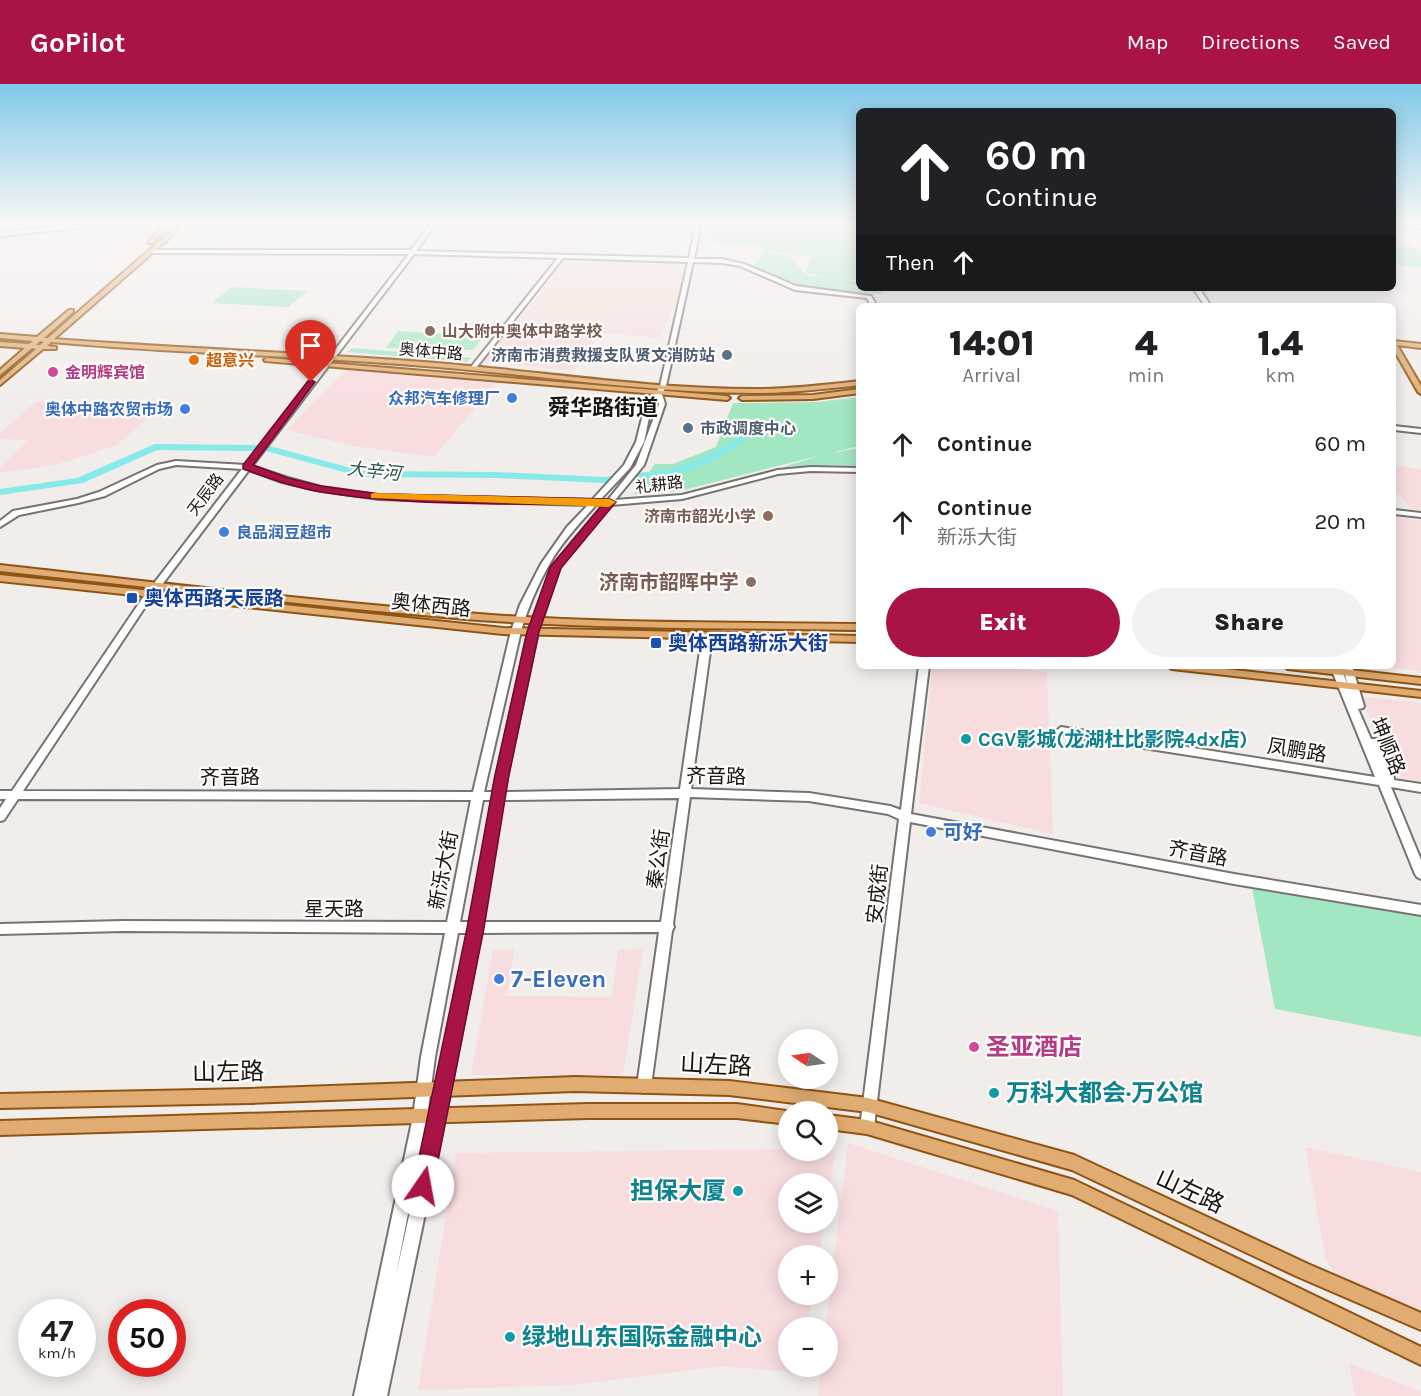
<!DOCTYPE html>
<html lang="en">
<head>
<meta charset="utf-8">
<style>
  :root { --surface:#fff; --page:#f2f2f2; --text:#202124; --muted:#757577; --accent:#a91345 }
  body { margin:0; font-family:Karla,"Noto Sans SC",sans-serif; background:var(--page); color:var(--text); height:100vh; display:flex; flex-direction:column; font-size:22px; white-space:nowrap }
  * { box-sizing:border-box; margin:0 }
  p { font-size:20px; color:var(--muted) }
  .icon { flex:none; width:33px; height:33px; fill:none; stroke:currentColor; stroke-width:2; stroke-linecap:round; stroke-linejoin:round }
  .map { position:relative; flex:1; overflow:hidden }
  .details { position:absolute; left:856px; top:219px; width:540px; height:366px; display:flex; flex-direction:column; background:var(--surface); border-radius:9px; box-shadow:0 3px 15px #0003 }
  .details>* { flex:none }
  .banner { position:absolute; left:856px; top:24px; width:540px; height:183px; border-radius:9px; box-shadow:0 3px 15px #0003; background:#202124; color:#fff; overflow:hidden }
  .needle { width:39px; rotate:283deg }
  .buttons { position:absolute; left:778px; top:945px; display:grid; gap:12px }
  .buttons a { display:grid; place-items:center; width:60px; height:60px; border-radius:50%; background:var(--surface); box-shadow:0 3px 15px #0003; font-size:30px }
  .speed { position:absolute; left:18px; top:1215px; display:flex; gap:12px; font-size:30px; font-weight:700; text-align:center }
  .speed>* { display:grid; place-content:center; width:78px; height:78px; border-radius:50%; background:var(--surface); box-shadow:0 3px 15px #0003; line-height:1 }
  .speed small { font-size:15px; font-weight:400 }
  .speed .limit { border:9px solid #d22; background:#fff; color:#111 }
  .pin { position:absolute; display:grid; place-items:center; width:51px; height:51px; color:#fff; margin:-62px -26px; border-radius:50% 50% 50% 0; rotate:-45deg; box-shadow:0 0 6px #0007 }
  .pin .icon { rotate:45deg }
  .me { position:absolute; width:66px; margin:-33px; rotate:12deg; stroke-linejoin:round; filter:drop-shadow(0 0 4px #0008) }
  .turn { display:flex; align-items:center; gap:21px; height:126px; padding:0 30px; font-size:27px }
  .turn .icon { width:78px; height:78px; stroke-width:2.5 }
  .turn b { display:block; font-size:42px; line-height:51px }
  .then { display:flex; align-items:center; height:57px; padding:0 30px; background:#0003; gap:12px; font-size:22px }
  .eta { display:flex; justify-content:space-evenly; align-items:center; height:102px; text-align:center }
  .eta b { font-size:36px; font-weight:800; line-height:42px }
  .action { display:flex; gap:12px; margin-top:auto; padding:12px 30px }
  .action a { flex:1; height:69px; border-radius:36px; background:var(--accent); color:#fff; font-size:24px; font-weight:800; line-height:69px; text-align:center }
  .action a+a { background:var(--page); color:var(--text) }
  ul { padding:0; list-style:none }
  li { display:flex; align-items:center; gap:18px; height:78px; padding:0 30px }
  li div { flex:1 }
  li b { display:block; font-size:22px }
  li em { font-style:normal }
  header { display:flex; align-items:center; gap:36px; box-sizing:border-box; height:84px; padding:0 30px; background:var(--accent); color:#fff }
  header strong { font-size:28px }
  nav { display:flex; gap:33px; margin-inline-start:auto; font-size:21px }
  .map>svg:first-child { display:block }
  .commercial { fill:#f8dddf }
  .industrial { fill:#f6dfd4 }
  .green { fill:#a3e7c2 }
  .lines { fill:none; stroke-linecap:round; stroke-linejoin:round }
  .river { fill:#86e9ea; fill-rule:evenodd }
  .secondary-casing { stroke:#767371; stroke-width:4 }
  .primary-casing { stroke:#8e5413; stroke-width:4 }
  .secondary { fill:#fff; fill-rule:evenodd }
  .primary { fill:#e1ac71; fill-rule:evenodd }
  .route { fill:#a91345; stroke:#6e0c2d; stroke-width:1.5 }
  .slow { fill:#f59e0b }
  .education-dot { fill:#8d6e63; stroke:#fffbf8; stroke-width:2 }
  .service-dot { fill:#5c6f8a; stroke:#fffbf8; stroke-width:2 }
  .food-dot { fill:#e8710a; stroke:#fffbf8; stroke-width:2 }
  .hotel-dot { fill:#d1479c; stroke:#fffbf8; stroke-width:2 }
  .shop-dot { fill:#3f7fe0; stroke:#fffbf8; stroke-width:2 }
  .transit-dot { fill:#1a4fb4; stroke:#fffbf8; stroke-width:2 }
  .culture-dot { fill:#0f9aa8; stroke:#fffbf8; stroke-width:2 }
  .labels { text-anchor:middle; stroke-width:4.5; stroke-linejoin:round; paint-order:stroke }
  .far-education-label { font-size:16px; font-weight:bold; fill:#785e54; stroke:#fffbf8; text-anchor:start }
  .far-street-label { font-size:16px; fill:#181615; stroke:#fffbf8 }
  .far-service-label { font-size:16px; font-weight:bold; fill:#4e5e75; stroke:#fffbf8; text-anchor:end }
  .far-food-label { font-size:16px; font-weight:bold; fill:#c56008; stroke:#fffbf8; text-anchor:start }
  .far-hotel-label { font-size:16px; font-weight:bold; fill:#b23c85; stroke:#fffbf8; text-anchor:start }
  .far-shop-label { font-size:16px; font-weight:bold; fill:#366cbe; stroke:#fffbf8; text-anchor:end }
  .far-water-label { font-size:18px; font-style:italic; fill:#255253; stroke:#fffbf8 }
  .education-label { font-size:20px; font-weight:bold; fill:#785e54; stroke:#fffbf8; text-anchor:end }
  .transit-label { font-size:20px; font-weight:bold; fill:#164399; stroke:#fffbf8; text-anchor:start }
  .street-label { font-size:20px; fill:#181615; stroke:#fffbf8 }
  .culture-label { font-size:20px; font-weight:bold; fill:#0d838f; stroke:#fffbf8; text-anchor:start }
  .shop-label { font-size:20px; font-weight:bold; fill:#366cbe; stroke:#fffbf8; text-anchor:start }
  .far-district-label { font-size:22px; font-weight:bold; fill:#181615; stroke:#fffbf8 }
  .near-shop-label { font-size:24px; font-weight:bold; fill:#366cbe; stroke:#fffbf8; text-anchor:start }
  .near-hotel-label { font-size:24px; font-weight:bold; fill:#b23c85; stroke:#fffbf8; text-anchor:start }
  .near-street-label { font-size:24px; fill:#181615; stroke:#fffbf8 }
  .near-culture-label { font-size:24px; font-weight:bold; fill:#0d838f; stroke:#fffbf8; text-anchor:start }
</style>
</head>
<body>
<header>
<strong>GoPilot</strong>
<nav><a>Map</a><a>Directions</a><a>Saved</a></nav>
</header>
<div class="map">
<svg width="1421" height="1312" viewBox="0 0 1421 1312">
  <rect width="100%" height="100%" fill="#f1edeb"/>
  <!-- commercial -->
  <path class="commercial" d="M448 140H582L571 168 519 167 528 148 443 146Z
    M567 174 684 176 681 203 547 200Z
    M623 217 676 219 660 254 601 249 574 287 481 278 527 226 615 229Z
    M347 285 496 299 434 373 354 362 287 346Z
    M74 317 64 328 149 332 117 361 59 380 0 389V383L29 356 0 355V349L36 318Z
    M1394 382 1421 385V426L1411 425 1394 405Z
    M1394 433 1421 436V587L1373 582H1394Z
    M932 582H995L1047 588 1053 750 919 719Z
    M1366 613 1421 619V697L1400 694 1392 689 1362 615Z
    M514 865 507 912 612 913 618 866 643 865 623 991H471L493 866Z
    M848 1059 1058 1127 1063 1312H822L818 1310 821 1283 828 1282V1244L826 1243Z
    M1305 1063 1421 1088V1225L1339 1196 1326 1176Z
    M789 1065 826 1067 835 1070 828 1114V1100H789V1138L824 1139 819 1171 789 1172V1210L812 1211 807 1243 789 1244V1282L801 1283 800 1289 721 1282 573 1301 418 1306 456 1069Z
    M1349 1279 1421 1308V1312H1355Z"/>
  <!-- industrial -->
  <path class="industrial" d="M547 200 681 203 676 219 623 217 615 229 527 226Z"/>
  <!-- green -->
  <path class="green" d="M710 140H839L859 145V196L847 195 858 199 852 203 883 207 882 210 799 203 752 182 761 172V167L790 172 805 189 811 192 839 194 812 191 806 188 811 173 764 166 756 161 709 159Z
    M1394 161 1415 163 1421 171V183L1394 181Z
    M232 203 307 207 288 223 212 219Z
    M398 247 447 250 486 249 473 266 386 264Z
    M352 264 472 274 467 278 347 268Z
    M859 313V362L831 369 859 364V382L830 381 783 383 821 371 680 407 634 410 655 380H673L716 363 733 319 817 318Z
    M1252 804 1421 832V953L1275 925Z"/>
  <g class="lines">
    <!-- river -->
    <path class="river" d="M747 348 752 351 751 353 712 378 679 390 605 399 496 394 362 393 266 367 157 366 83 399 0 411V405L77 394 155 360 266 361 362 387 496 388 605 393 673 385 704 374Z"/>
    <defs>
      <path id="secondary" d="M92 140H115L0 152V148Z
        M431 140H436L416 167 689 174 696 140H701L694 175H722L744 180 796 202 871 212 877 222H871L867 214 795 206 740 182 722 179 693 178 666 302 662 310 665 320 644 381 615 416 682 411 778 386 811 383 860 384V388L811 387 778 390 682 415 611 421 560 483 538 548 504 708 680 705 702 553 707 550 712 553 691 705 809 709 890 722 901 726 919 582H929L911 730 1234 790 1421 821V831L1234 800 910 738 874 1043 872 1048 867 1050 862 1048 860 1043 899 735 888 730 809 717 690 713 673 840 674 843 672 847 651 1002 649 1007 644 1009 639 1007 637 1002 659 848 481 849 451 1005 387 1312H354L413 1033 421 973 445 849 123 847 0 850V840L123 837 447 838 471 716 18 715 4 736 0 737V724L6 715H0V707H12L146 509 149 508 153 511 23 707 473 708 511 547 520 521 541 480 567 443 588 421 379 415 321 407 282 398 249 386 161 502 158 503 154 500 155 498 242 385 176 381 159 385 105 412 78 419 19 431 0 443V437L13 427 77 415 99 408 157 381 176 377 246 381 409 170 151 169 149 166H411ZM414 170 558 174 471 283 470 284 473 286 475 285 563 174 688 178 660 302 656 309 646 318 636 358 624 381 592 416 379 411 321 403 288 394 252 382ZM657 315 659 320 636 381 607 417 600 416 630 384 644 358 652 319ZM596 421H603L552 483 528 548 493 708H484L521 547C528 524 537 502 549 481 561 459 579 440 596 421ZM679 714 661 838H483L503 716ZM483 716H492L471 838H460ZM458 849H469L437 1005 396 1191 427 1033 435 973Z
        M1394 140 1421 142V144L1394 142Z
        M1193 204H1199L1211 222H1205Z
        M1394 342 1421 345V349L1394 346Z
        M1394 426 1421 429V433L1394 430Z
        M1330 582H1340L1348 601 1342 582H1352L1364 622 1363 624 1358 625 1371 655H1378L1379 658 1394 694V696L1421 700V708L1391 703 1421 776V795L1417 793 1415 790 1379 701 1061 651 1056 647 1061 643 1375 693Z"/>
      <path id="primary" d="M164 140H169L153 159H149V157Z
        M175 140H180L173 151 54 255C186 265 317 269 448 280 551 289 653 305 756 305 790 305 825 301 860 297V301C825 305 790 309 756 309 653 309 551 293 449 284 316 272 183 270 51 258L47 262 56 263V265H43L0 301V296L36 265 32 264 0 291V286L25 264 0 262V258L29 260 33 257 0 254V250L37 253 69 226H73V228L44 254H48L169 149ZM40 257 44 258 40 261H36Z
        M1394 257 1421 260V264L1397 261 1421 302V310L1418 308 1394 266Z
        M267 274 727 312 730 314 727 316 265 277 264 276Z
        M860 305V309L813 315 742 316 739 314 742 312 813 311Z
        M0 481C159 499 319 518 479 530 605 540 733 538 860 540V546C733 544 605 545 478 536 319 523 159 504 0 487Z
        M0 491 503 544 860 552V558L503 550 0 497Z
        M1167 582H1200L1421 607V613L1172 585Z
        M1283 582H1316L1421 594V600L1288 585Z
        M575 993 729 997 868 1014 1074 1071 1308 1180 1421 1229V1246L1296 1192 1072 1086 868 1028 729 1011 575 1007 250 1019 0 1024V1010L250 1005Z
        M588 1020H737L793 1028H789V1040L737 1034H588L0 1051V1037Z
        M828 1031 867 1036 1074 1096 1421 1263V1281L1072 1111 867 1050 828 1045Z"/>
    </defs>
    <!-- secondary casing -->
    <use href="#secondary" class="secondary-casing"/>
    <!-- primary casing -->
    <use href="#primary" class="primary-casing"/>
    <!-- secondary -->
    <use href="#secondary" class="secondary"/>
    <!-- primary -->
    <use href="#primary" class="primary"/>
  </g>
  <!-- sky -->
  <linearGradient id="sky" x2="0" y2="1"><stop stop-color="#81c9e9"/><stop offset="0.43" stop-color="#f9f7f6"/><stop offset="1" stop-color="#f9f7f6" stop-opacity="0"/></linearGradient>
  <rect width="1421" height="324" fill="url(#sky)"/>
  <!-- route -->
  <path class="route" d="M311 296 315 298 253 381 288 394 321 402 379 410 610 415 616 418 561 484 539 548 509 691 484 844 433 1102 430 1110 423 1112 416 1110 413 1102 467 844 495 691 527 548 550 483 602 421C512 419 411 423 322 408 295 404 269 394 243 385V381L308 297Z"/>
  <!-- slow -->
  <path class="slow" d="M374 409 610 415 616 418 609 423 371 414V410Z"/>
  <!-- markers -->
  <g class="education-dot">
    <circle cx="430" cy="247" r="6"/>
    <circle cx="768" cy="432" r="6"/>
    <circle cx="751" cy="498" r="6"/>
  </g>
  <g class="service-dot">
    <circle cx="727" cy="271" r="6"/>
    <circle cx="688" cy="344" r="6"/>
  </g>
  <circle class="food-dot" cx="194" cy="276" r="6"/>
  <g class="hotel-dot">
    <circle cx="53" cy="288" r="6"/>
    <circle cx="974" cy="963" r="6"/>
  </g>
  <g class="shop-dot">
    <circle cx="512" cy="314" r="6"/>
    <circle cx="185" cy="325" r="6"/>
    <circle cx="224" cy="448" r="6"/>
    <circle cx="931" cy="748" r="6"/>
    <circle cx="499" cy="895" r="6"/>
  </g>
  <g class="transit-dot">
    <rect x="126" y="508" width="12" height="12" rx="3"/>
    <rect x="650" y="553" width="12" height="12" rx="3"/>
  </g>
  <g class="culture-dot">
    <circle cx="966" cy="655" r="6"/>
    <circle cx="994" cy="1009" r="6"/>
    <circle cx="738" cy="1107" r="6"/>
    <circle cx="510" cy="1253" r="6"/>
  </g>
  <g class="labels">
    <!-- far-education labels -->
    <g class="far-education-label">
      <text x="442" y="253">山大附中奥体中路学校</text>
      <text x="756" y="438" text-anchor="end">济南市韶光小学</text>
    </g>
    <!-- far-street labels -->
    <g class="far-street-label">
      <text transform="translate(431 267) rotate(5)" y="6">奥体中路</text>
      <text transform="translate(659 400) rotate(-7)" y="6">礼耕路</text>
      <text transform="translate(205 410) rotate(-53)" y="6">天辰路</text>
    </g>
    <!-- far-service labels -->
    <g class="far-service-label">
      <text x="715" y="277">济南市消费救援支队贤文消防站</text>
      <text x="700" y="350" text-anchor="start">市政调度中心</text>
    </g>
    <!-- far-food labels -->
    <g class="far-food-label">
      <text x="206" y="282">超意兴</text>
    </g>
    <!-- far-hotel labels -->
    <g class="far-hotel-label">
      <text x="65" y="294">金明辉宾馆</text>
    </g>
    <!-- far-shop labels -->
    <g class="far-shop-label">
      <text x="500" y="320">众邦汽车修理厂</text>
      <text x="173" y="331">奥体中路农贸市场</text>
      <text x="236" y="454" text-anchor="start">良品润豆超市</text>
    </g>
    <!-- far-water labels -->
    <g class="far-water-label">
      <text transform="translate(374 387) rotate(6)" y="6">大辛河</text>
    </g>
    <!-- education labels -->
    <g class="education-label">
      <text x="739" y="505">济南市韶晖中学</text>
    </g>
    <!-- transit labels -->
    <g class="transit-label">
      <text x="144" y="521">奥体西路天辰路</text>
      <text x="668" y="566">奥体西路新泺大街</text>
    </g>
    <!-- street labels -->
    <g class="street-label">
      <text transform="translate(431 521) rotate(6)" y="7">奥体西路</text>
      <text transform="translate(1388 662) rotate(68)" y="7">坤顺路</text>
      <text transform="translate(1297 666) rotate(9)" y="7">凤鹏路</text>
      <text transform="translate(716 692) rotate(1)" y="7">齐音路</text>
      <text x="230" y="700">齐音路</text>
      <text transform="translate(1198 769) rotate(11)" y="7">齐音路</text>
      <text transform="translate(658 775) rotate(-82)" y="7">秦公街</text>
      <text transform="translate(443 786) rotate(-79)" y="7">新泺大街</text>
      <text transform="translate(877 810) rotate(-84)" y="7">安成街</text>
      <text x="334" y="832">星天路</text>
    </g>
    <!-- culture labels -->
    <g class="culture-label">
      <text x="978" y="662">CGV影城(龙湖杜比影院4dx店)</text>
    </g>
    <!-- shop labels -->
    <g class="shop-label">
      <text x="943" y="755">可好</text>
    </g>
    <!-- far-district labels -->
    <g class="far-district-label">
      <text x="603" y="331">舜华路街道</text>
    </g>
    <!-- near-shop labels -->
    <g class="near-shop-label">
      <text x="511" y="903">7-Eleven</text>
    </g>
    <!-- near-hotel labels -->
    <g class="near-hotel-label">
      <text x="986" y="971">圣亚酒店</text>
    </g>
    <!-- near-street labels -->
    <g class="near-street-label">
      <text transform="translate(716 981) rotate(3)" y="8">山左路</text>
      <text transform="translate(228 988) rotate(-1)" y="8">山左路</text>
      <text transform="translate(1190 1107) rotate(25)" y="8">山左路</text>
    </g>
    <!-- near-culture labels -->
    <g class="near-culture-label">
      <text x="1006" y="1017">万科大都会·万公馆</text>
      <text x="726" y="1115" text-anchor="end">担保大厦</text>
      <text x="522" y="1261">绿地山东国际金融中心</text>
    </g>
  </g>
</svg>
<div class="buttons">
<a><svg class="needle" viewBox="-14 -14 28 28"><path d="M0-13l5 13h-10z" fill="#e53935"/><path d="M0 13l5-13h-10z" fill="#757577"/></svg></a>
<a><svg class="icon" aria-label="search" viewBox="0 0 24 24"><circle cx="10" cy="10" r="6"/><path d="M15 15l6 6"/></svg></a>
<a><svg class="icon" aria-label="layers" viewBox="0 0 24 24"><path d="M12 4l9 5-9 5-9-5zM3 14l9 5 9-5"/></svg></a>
<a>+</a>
<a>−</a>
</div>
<div class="speed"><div>47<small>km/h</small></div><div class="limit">50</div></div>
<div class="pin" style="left:311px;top:298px;background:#d93025"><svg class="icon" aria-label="arrive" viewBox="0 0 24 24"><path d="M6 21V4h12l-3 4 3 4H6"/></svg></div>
<svg class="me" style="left:423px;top:1102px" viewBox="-20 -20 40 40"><circle r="19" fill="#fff"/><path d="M0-13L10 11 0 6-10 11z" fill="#a91345"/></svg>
<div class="banner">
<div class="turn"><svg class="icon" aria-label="ahead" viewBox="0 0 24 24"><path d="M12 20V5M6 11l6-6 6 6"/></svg><div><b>60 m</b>Continue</div></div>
<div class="then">Then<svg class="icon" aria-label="ahead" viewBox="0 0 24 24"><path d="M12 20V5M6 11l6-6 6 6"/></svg></div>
</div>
<section class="details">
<div class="eta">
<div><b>14:01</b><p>Arrival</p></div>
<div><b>4</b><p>min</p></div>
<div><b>1.4</b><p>km</p></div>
</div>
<ul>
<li><svg class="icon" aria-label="ahead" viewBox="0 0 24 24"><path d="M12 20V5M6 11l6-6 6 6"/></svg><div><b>Continue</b></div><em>60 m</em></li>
<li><svg class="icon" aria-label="ahead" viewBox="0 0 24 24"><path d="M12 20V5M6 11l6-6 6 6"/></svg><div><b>Continue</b><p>新泺大街</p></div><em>20 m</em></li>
</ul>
<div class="action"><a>Exit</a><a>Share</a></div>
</section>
</div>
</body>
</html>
